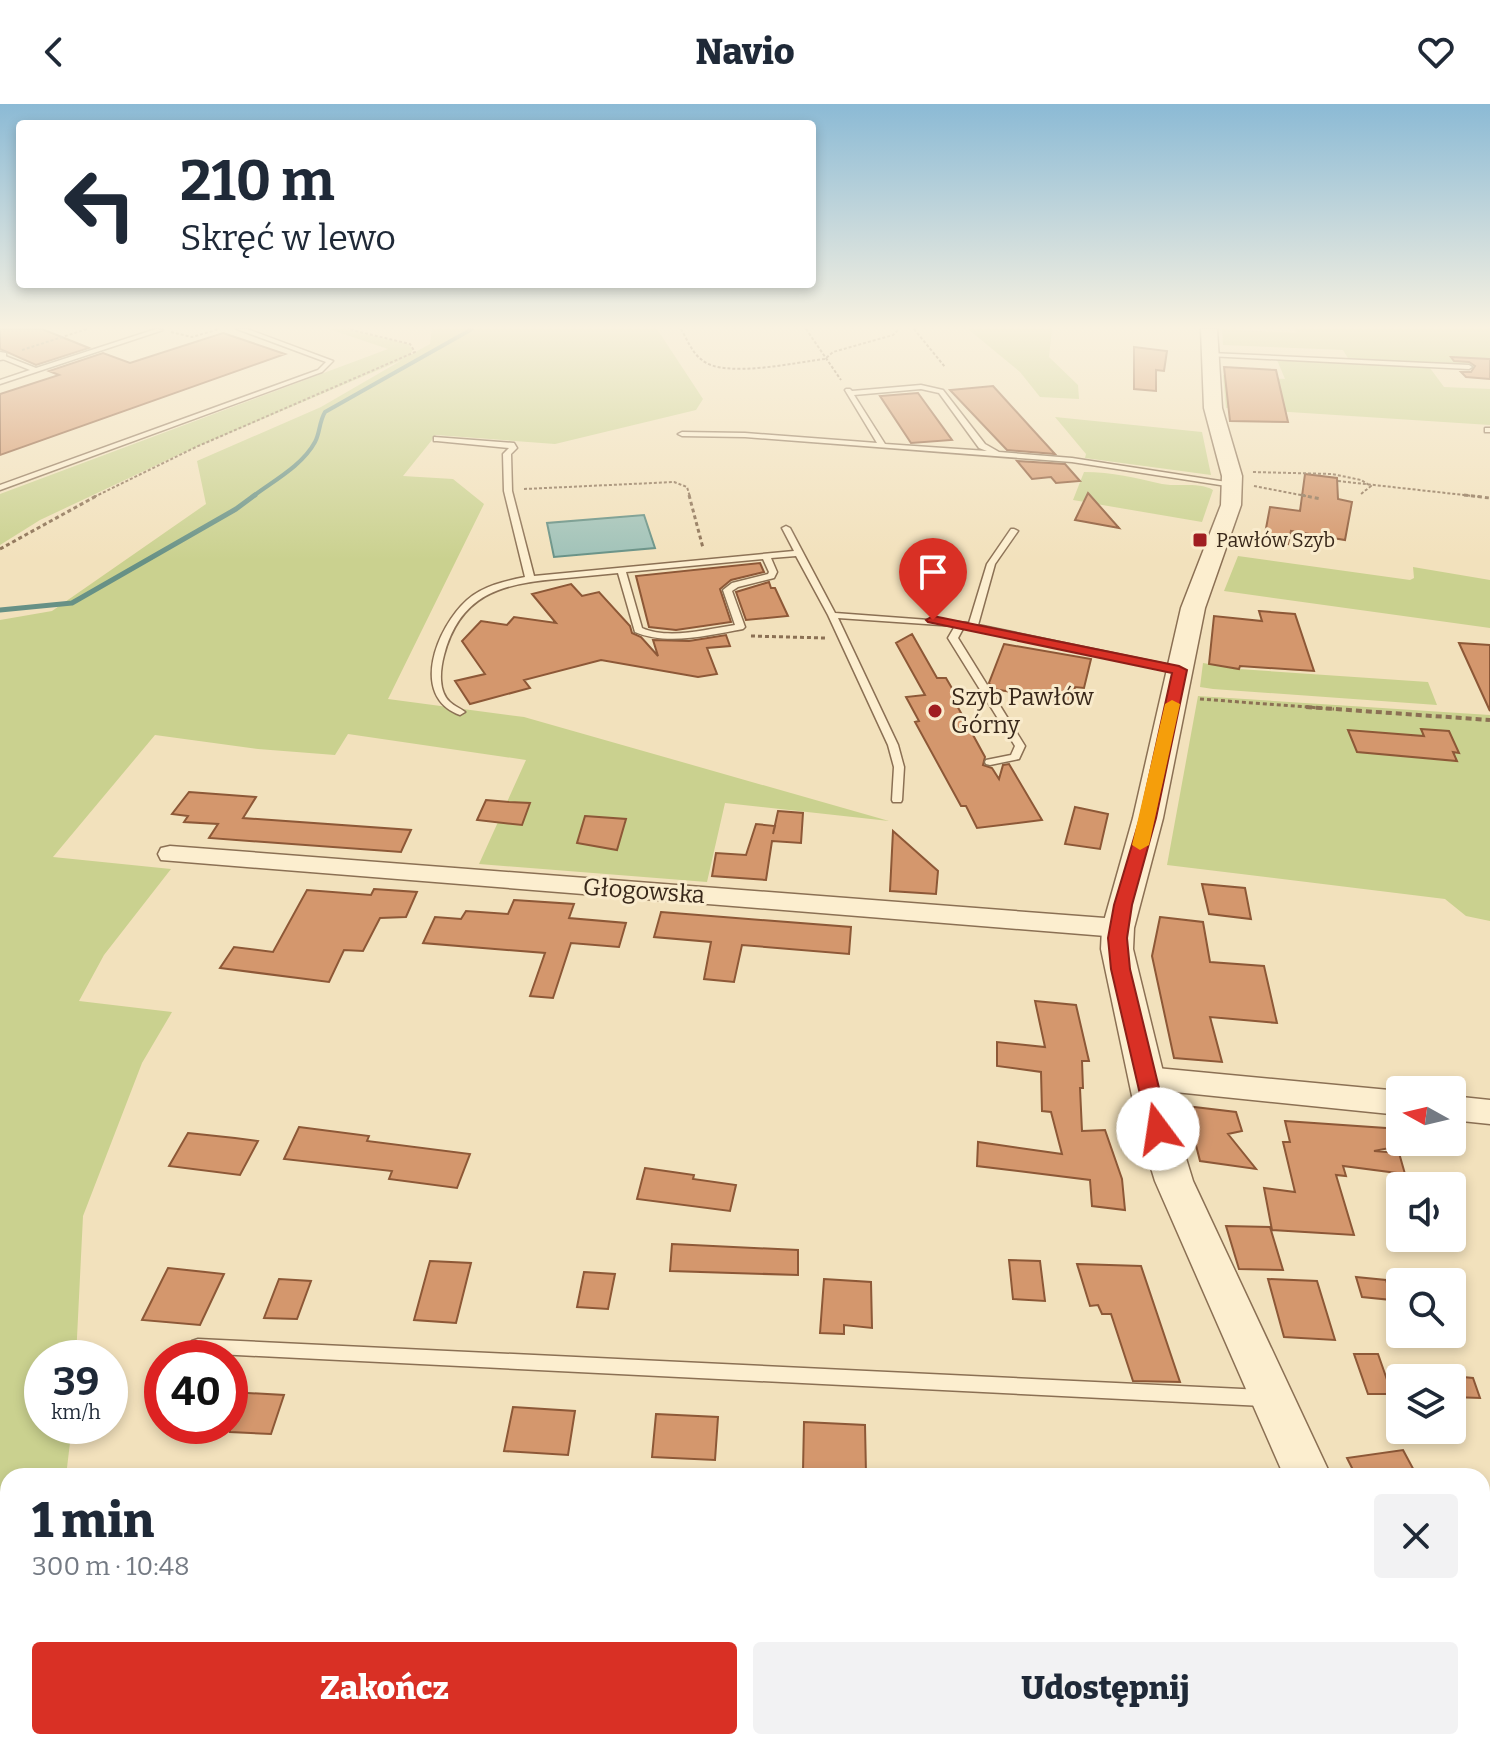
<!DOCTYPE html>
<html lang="pl">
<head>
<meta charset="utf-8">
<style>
  :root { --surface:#fff; --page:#f2f2f3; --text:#1f2937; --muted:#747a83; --accent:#d93025 }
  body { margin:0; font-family:Bitter,serif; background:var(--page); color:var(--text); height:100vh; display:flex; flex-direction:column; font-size:30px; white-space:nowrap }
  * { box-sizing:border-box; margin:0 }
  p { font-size:26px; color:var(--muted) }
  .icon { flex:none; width:44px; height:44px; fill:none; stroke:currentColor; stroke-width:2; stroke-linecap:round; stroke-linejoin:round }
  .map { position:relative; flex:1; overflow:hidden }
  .drawer { position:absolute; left:0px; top:1364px; width:1490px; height:282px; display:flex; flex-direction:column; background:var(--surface); border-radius:24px 24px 0 0; box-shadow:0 4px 12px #0003 }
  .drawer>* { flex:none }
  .guide { position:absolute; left:16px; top:16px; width:800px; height:168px; border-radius:8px; box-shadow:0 4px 12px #0003; background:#fff; color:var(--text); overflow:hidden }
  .needle { width:52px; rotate:278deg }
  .controls { position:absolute; left:1386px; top:972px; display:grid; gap:16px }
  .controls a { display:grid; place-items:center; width:80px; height:80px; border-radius:8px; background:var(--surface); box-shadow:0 4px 12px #0003; font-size:40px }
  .speed { position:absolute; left:24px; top:1236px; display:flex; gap:16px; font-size:40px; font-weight:700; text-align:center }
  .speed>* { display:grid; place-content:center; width:104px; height:104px; border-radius:50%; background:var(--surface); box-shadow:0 4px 12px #0003; line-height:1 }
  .speed small { font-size:20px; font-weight:400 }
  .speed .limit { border:12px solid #d22; background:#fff; color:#111 }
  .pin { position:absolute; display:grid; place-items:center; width:68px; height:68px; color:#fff; margin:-82px -34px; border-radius:50% 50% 50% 0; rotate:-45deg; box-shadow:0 0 8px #0007 }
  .pin .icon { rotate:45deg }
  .me { position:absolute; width:88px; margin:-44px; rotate:346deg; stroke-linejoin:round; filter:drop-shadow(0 0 6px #0008) }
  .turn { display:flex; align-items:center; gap:28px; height:168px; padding:0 32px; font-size:36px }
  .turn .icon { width:104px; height:104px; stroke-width:2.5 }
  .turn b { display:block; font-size:56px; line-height:68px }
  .round { display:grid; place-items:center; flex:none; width:84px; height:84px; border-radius:8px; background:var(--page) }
  .head { display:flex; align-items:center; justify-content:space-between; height:136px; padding:0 32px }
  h1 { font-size:48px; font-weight:800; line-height:60px }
  .primary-button { display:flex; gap:16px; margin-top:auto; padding:16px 32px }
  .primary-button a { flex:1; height:92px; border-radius:8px; background:var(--accent); color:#fff; font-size:32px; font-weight:800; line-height:92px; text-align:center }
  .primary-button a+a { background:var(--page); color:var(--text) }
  header { display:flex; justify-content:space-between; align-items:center; height:104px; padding:0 32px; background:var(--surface); font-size:36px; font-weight:800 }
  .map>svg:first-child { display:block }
  .green { fill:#cad18f }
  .water { fill:#a0c2b8; stroke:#679186; stroke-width:2 }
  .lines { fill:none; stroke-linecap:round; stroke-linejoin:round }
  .stream-far1 { stroke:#679186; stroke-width:4 }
  .stream { stroke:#679186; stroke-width:5 }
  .building { fill:#d4976d; stroke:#8d5837; stroke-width:2 }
  .service-casing { stroke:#8b7054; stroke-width:3 }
  .minor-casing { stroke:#8b7054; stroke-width:3 }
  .tertiary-casing { stroke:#8b7054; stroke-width:3 }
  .path-far2 { stroke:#8b7054; stroke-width:2; stroke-dasharray:3 2; stroke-linecap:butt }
  .path-far1 { stroke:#8b7054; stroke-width:3; stroke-dasharray:4 3; stroke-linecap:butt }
  .path { stroke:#8b7054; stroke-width:4; stroke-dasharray:6 4; stroke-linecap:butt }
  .service { fill:#fceecf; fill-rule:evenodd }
  .minor { fill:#fceecf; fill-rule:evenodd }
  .tertiary { fill:#fceecf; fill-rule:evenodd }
  .route { fill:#d93025; stroke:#8d1f18; stroke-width:2 }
  .slow { fill:#f59e0b }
  .poi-dot { fill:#a01e21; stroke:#f9ebcc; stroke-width:3 }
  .labels { text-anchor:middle; stroke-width:6; stroke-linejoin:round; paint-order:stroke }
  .far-poi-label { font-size:20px; fill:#39281a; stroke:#f9ebcc; text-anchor:start }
  .poi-label { font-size:24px; fill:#39281a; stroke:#f9ebcc; text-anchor:start }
  .street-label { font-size:24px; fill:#39281a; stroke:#f9ebcc }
</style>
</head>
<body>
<header><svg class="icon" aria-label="back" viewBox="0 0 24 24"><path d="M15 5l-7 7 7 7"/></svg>Navio<svg class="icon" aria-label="heart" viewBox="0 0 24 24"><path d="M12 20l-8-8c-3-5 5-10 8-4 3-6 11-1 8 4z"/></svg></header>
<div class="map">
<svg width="1490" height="1645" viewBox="0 0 1490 1645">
  <rect width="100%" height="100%" fill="#f2e1bc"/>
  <!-- green -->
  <path class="green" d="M329 225H345L408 240 413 245 410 251 430 240 432 225H657L703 295 696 306 555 340 436 331 403 372 453 375 484 400 388 595 524 613 889 717 725 699 707 778 479 760 526 656 348 630 335 651 258 645 155 631 53 753 171 765 104 851 79 897 172 908 142 959 83 1112 76 1254H42V1322H72L66 1372H8V1596L2 1618 8 1619V1638H214L223 1645H0V516L52 507 206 400 197 357 321 303 402 256 180 350 40 416 0 441V390L388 245Z
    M968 225H1052L1049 253 1078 281 1079 295 1040 293 1020 268Z
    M1222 225 1296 229 1295 225H1490V266L1430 264 1444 283 1490 285V321L1226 304 1223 271 1285 275 1277 256 1398 262 1396 258 1349 256 1343 246 1223 241Z
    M1055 313 1202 328 1211 371 1085 354 1086 350Z
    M1084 368C1113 368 1135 374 1162 380 1178 383 1199 378 1213 386L1202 418 1073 396Z
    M1238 452 1410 476 1414 474 1413 463 1490 476V524L1224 487Z
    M1203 559 1239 565 1428 578 1437 601 1213 585 1200 583Z
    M1198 592 1490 611V817L1466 812 1445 795 1167 761Z"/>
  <!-- water -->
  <path class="water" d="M644 411 655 444 554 453 547 419Z"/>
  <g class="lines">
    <!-- stream-far1 -->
    <path class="stream-far1" d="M252 393C273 377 302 362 315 338 320 329 319 318 325 308L472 225"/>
    <!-- stream -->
    <path class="stream" d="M0 506 72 499 236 405 255 391"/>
  </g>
  <!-- building -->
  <path class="building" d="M0 225H42L89 244 36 261 0 245Z
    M223 229 285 250 0 351V290L59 271 49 267 103 249 130 259Z
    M1134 243 1167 247 1164 267 1156 266V287L1134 285Z
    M1451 253 1490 255V275L1466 273 1461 268H1471L1475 262 1469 258 1454 257Z
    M1224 263 1276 266 1288 318 1230 317Z
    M993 282 1033 326 1055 350 1007 346 950 286Z
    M918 289 952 336 911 339 880 292Z
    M1017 357 1065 360 1080 377 1056 379 1051 373 1032 375Z
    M1305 370 1337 374 1338 395 1352 398 1345 436 1291 427 1288 440 1264 435 1270 403 1300 407Z
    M1088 389 1119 424 1075 416Z
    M760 459 764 468 731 476 720 485 731 518 676 526 649 523 636 472Z
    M769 478 771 484H775L788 512 746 516 736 488Z
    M571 480 582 492 599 488 630 522 632 529 641 533 658 552 653 536 689 537 726 531 730 542 707 544 717 570 698 573 601 556 524 576 530 584 470 600 455 577 485 570 462 537 481 517 507 521 514 513 556 519 532 490Z
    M1259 507 1295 510 1314 567 1240 562 1239 565 1209 560 1214 512 1262 517Z
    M912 530 937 574H946L960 598H955L985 653 983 661 992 664 999 675 1003 661 1009 660 1042 716 977 724 966 702H961L915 618 919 617 906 593 925 591 896 539Z
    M1459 539 1490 541V607Z
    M1004 540 1091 555 1084 584 1075 583 1071 598 1024 594 1025 590 993 585 989 579Z
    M1421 625 1449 627 1459 649 1453 648 1457 657 1357 648 1348 626 1424 632Z
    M189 688 256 693 243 714 411 726 401 748 209 734 218 720 184 718 188 712 172 710Z
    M486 696 509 698 530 699 522 721 477 716Z
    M1075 703 1108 710 1100 745 1065 740Z
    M778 707 803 709 801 739 772 737 766 776 712 772 716 749 746 751 756 720 775 722 773 730Z
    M585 712 626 715 617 746 577 739Z
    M893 727 938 767 936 790 890 787Z
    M1202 780 1245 784 1251 815 1209 810Z
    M374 785 417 788 406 813 380 814 363 847 344 846 329 878 220 864 234 843 273 848 307 786 371 791Z
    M514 796 574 800 569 814 626 819 619 843 571 839 553 894 530 892 545 849 423 839 435 813 461 815 466 807 508 810Z
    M661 808 851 823 849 850 742 841 734 878 704 875 711 838 654 833Z
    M1160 813 1203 818 1210 858 1264 862 1277 919 1210 913 1222 958 1174 954 1152 852Z
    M1035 897 1076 901 1089 957H1082L1083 984H1080L1082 1027 1105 1026 1122 1075 1125 1106 1092 1102 1090 1076 977 1062 978 1038 1062 1050 1051 1008 1042 1007 1041 968 997 962V938L1045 943Z
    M1186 1002 1236 1008 1242 1027 1228 1030 1256 1065 1200 1057Z
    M1285 1017 1400 1025V1042L1374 1047 1399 1049 1405 1070 1343 1062 1346 1072 1336 1071 1354 1131 1272 1126 1264 1084 1295 1088 1283 1038H1290Z
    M299 1023 369 1032 367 1037 470 1050 457 1084 389 1075 392 1067 284 1055Z
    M188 1029 235 1034 258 1037 240 1071 169 1062Z
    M645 1064 694 1071 693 1075 736 1081 730 1107 637 1095Z
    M1226 1122 1270 1123 1283 1166 1239 1165Z
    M672 1140 798 1146V1171L670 1167Z
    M1009 1156 1040 1157 1045 1197 1013 1195Z
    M430 1157 471 1159 456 1219 414 1216Z
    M1077 1160 1141 1162 1180 1278 1133 1277 1111 1210H1102L1098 1201 1090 1202Z
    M168 1164 224 1170 200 1221 142 1216Z
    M584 1168 615 1170 608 1205 577 1203Z
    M1356 1173 1386 1176 1392 1196 1362 1193Z
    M279 1175 311 1177 297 1215 264 1214Z
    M824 1175 871 1178 872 1224 844 1221V1230L820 1229Z
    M1268 1175 1317 1177 1335 1236 1284 1233Z
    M1354 1250H1378L1392 1290H1368Z
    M1452 1272 1473 1274 1480 1294 1452 1293Z
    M230 1288 284 1291 271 1330 230 1328Z
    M513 1303 575 1307 568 1351 504 1347Z
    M656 1310 718 1313 715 1356 652 1353Z
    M804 1318 865 1321 866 1370 803 1367Z
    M1403 1346 1417 1372H1356L1347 1354Z"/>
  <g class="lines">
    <defs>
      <path id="service" d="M156 225 163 226 0 280V276L30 266 0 254V250L36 264Z
        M237 225H247L333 257 322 268 0 386V381L318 266 326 258Z
        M1210 249 1469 261 1472 263 1469 265 1208 252V250Z
        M921 281 943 286 985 340 999 348 1072 354 1233 379 1237 381 1233 383 1072 358 745 333 682 332 678 330 682 328 745 329 877 339 845 286 846 285H850L852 287ZM921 285 939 289 979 344 987 347 885 340 854 291Z
        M1485 324H1490V328H1485Z
        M434 333 514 339 517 344 511 350 512 387 534 472 794 447 782 424 786 422 790 424 835 509 969 519 987 460 1011 425H1014L1018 427 995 460 978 521 1179 563 1184 566 1179 569 964 523 958 534 1025 642 1019 655 990 661 986 660 985 658 986 656 1011 651 1015 642 948 534 955 522 838 514 898 641 904 663 902 696 901 698H893L892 696 894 663 888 641 828 511 796 452 771 454 777 468 774 474 738 483 732 487 745 523 743 525C710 531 667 542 635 528L618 469C597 471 577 473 556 475 500 480 460 491 444 551 440 566 438 587 450 598 454 602 460 604 465 608L460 611C409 592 437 523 467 496 483 482 505 477 525 473L504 387 503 350 509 344 437 337H434ZM763 455 769 468 768 470 732 479 723 486 735 521C707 525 669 536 642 524L626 468Z
        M198 1235 1263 1286 1269 1288 1271 1294 1269 1300 1263 1302 198 1249 192 1247 190 1242 192 1237Z"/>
      <path id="minor" d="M0 248 6 249V255L0 256Z
        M170 742 1118 815 1127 818 1131 824 1127 830 1118 833 161 756 158 750 161 744Z
        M1146 963 1400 987V1011L1146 985 1136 982 1131 974 1136 966Z
        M1452 992 1490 996V1020L1452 1016Z"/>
      <path id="tertiary" d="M1201 225H1217L1222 304 1242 372 1241 401 1205 504 1163 714 1134 824 1133 845 1177 1025 1193 1077 1331 1372H1284L1155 1077 1139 1025 1101 845 1102 824 1133 714 1181 504 1221 401 1222 372 1204 304Z
        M1391 1638H1445L1447 1645H1393Z"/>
    </defs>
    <!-- service casing -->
    <use href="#service" class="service-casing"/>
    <!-- minor casing -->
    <use href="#minor" class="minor-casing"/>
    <!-- tertiary casing -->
    <use href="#tertiary" class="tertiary-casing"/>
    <!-- path-far2 -->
    <path class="path-far2" d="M681 225C687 235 692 249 702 256 724 275 797 258 825 255L833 248 893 231 899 225
      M806 225 841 276
      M914 225 945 263
      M171 228 192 233 219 225
      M22 246 87 225
      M1253 368 1332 370 1361 376 1371 382 1361 390
      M1338 377 1482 393
      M1254 382 1311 393
      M524 385 674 378 687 383 690 393
      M94 393 196 343 415 248 410 240 348 225"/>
    <!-- path-far1 -->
    <path class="path-far1" d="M689 391 703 444
      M1301 391 1321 395
      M1464 391 1490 394
      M0 445 98 391
      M751 532 825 534
      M1200 595 1334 605"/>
    <!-- path -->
    <path class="path" d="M1306 603 1490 616"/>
    <!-- service -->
    <use href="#service" class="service"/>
    <!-- minor -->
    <use href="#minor" class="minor"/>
    <!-- tertiary -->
    <use href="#tertiary" class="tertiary"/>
  </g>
  <!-- sky -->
  <linearGradient id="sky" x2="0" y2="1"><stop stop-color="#8bbad5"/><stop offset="0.49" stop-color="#f9f2e1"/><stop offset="1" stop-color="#f9f2e1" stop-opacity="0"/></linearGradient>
  <rect width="1490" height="456" fill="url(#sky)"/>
  <!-- route -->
  <path class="route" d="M933 512 1179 562 1187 566 1156 714 1132 801 1127 834 1130 865 1169 1025 1166 1031 1158 1033 1151 1031 1148 1025 1111 865 1108 834 1114 801 1140 714 1172 569 928 518 926 516Z"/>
  <!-- slow -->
  <path class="slow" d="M1172 596 1180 600 1149 741 1140 746 1132 741 1165 600Z"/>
  <!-- markers -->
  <g class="poi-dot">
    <rect x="1192" y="428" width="16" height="16" rx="4"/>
    <circle cx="935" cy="607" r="8"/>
  </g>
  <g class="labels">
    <!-- far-poi labels -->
    <g class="far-poi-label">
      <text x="1216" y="443">Pawłów Szyb</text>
    </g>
    <!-- poi labels -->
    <g class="poi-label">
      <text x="951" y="601">Szyb Pawłów<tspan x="951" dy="28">Górny</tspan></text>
    </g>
    <!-- street labels -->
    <g class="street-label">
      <text transform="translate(644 787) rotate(4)" y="8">Głogowska</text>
    </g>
  </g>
</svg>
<div class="controls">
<a><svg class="needle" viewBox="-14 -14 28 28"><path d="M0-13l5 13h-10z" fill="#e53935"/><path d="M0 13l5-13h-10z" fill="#747a83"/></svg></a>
<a><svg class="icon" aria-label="sound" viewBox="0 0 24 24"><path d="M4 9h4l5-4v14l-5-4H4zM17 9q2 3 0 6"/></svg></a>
<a><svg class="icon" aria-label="search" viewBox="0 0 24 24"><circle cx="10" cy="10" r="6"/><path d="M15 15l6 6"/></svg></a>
<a><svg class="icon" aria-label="layers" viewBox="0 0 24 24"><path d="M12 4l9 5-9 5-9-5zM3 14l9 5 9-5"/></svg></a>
</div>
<div class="speed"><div>39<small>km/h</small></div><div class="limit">40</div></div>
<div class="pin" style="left:933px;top:516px;background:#d93025"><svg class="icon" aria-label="arrive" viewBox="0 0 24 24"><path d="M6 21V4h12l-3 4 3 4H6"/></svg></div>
<svg class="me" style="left:1158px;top:1025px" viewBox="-20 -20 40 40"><circle r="19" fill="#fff"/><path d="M0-13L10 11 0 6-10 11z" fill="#d93025"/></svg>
<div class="guide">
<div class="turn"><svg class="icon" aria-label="left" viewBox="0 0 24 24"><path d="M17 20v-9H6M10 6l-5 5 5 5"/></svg><div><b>210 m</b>Skręć w lewo</div></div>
</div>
<section class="drawer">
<div class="head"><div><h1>1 min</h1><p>300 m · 10:48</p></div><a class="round"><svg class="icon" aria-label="close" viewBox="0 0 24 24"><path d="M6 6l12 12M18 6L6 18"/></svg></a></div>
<div class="primary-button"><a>Zakończ</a><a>Udostępnij</a></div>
</section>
</div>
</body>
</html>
